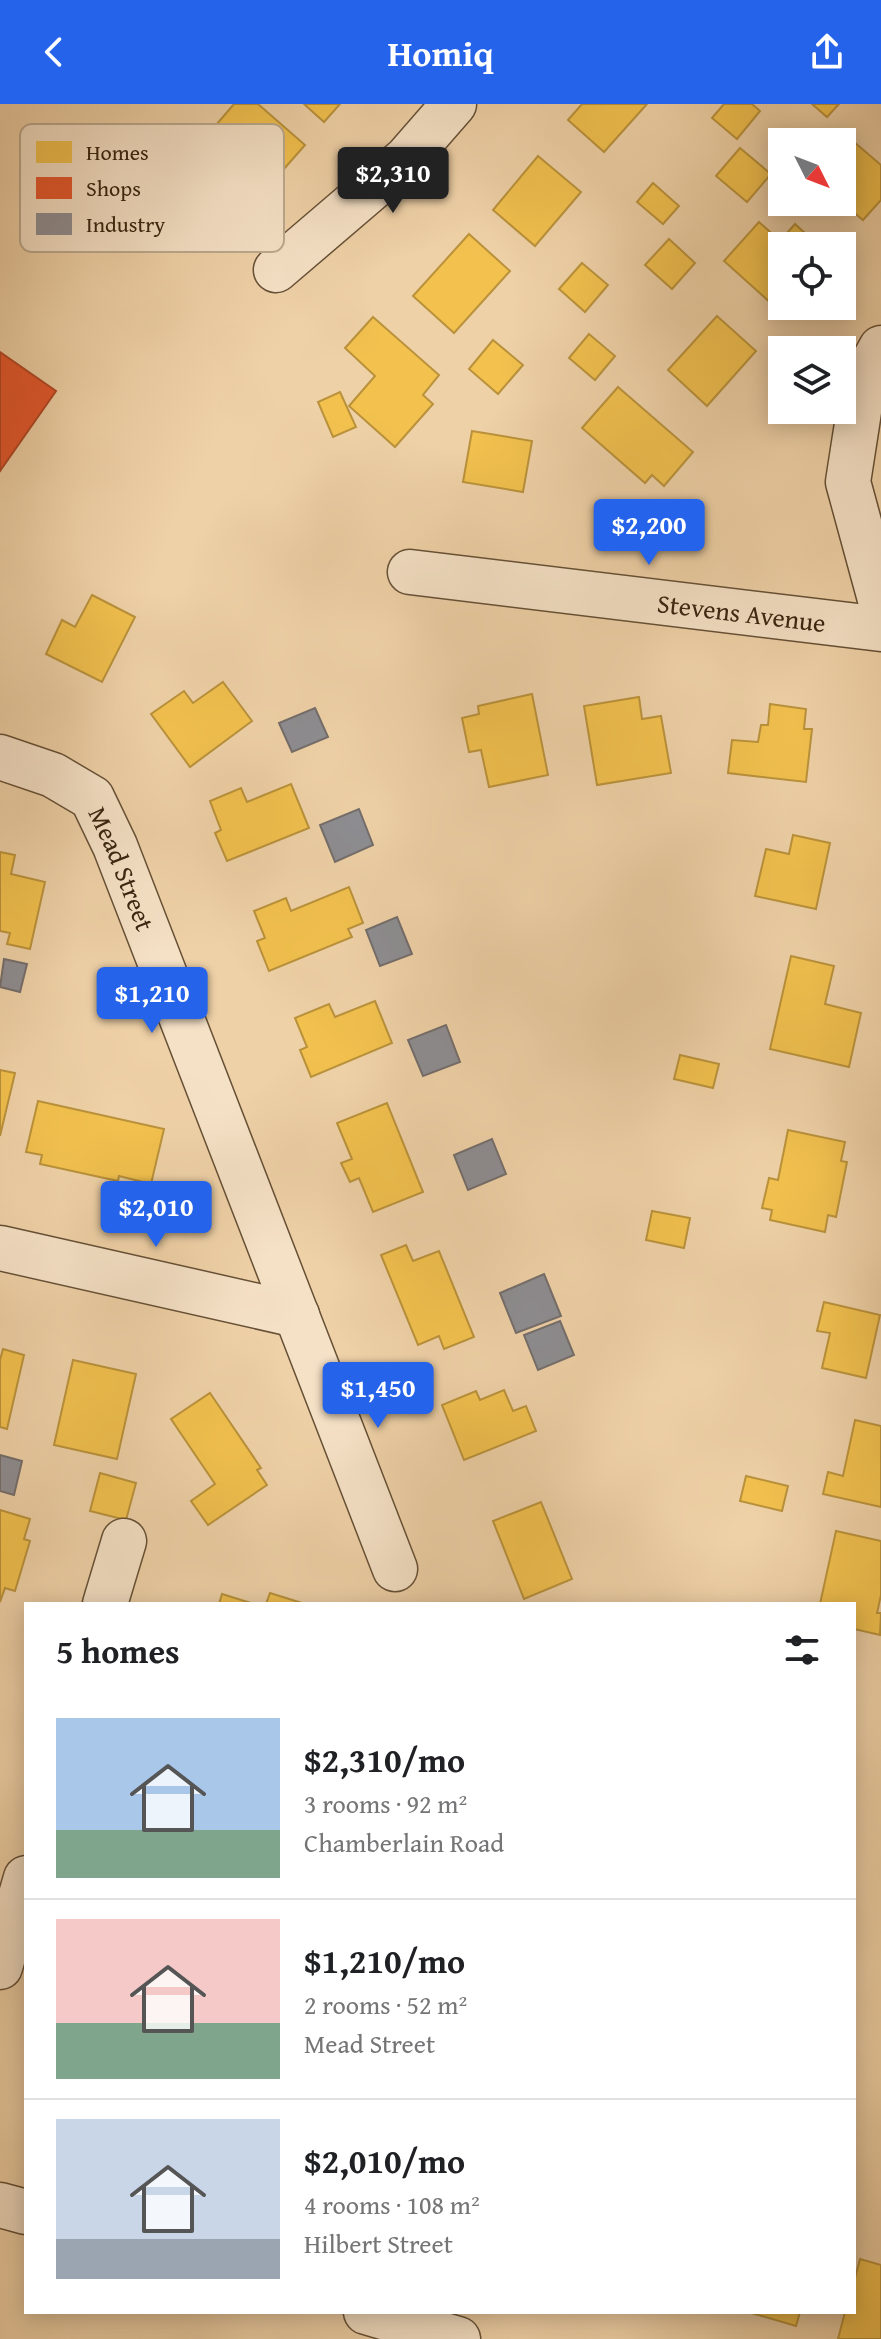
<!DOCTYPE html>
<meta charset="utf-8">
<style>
:root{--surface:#fff;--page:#f6f6f6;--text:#202124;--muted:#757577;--line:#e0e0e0;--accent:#2563eb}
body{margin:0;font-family:"Gentium Book Plus",serif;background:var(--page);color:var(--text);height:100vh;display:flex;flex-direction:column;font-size:30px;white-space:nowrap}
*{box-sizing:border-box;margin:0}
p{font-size:26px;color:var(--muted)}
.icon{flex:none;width:44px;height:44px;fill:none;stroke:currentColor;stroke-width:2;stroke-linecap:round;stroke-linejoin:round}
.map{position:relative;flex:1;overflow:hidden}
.drawer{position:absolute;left:24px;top:1498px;width:832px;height:712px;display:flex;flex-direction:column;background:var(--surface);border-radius:0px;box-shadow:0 4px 20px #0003}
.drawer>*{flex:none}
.needle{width:52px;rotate:132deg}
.buttons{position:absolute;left:768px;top:24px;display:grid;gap:16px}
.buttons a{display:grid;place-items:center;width:88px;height:88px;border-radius:0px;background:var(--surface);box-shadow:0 4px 20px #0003;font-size:40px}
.price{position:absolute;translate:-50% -68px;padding:0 18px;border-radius:8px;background:var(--accent);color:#fff;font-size:26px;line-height:52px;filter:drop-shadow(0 2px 4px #0008)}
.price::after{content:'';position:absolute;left:50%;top:48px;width:24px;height:18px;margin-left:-12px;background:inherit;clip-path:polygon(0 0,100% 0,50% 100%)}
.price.current{background:#222;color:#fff}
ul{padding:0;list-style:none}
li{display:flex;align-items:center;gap:24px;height:200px;padding:0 32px}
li+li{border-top:2px solid var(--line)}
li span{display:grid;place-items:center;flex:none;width:224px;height:160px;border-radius:0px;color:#555}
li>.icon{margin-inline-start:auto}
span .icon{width:96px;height:96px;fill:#fffc;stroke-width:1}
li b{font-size:34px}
h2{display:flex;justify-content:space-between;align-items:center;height:96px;padding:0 32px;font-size:34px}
header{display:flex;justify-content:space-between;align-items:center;height:104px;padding:0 32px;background:var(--accent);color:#fff;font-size:36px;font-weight:600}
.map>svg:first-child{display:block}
.homes{fill:#f2c14e;stroke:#ba923b;stroke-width:2}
.shops{fill:#e4572e;stroke:#b04825;stroke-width:2}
.industry{fill:#8d8d92;stroke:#746e6b;stroke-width:2}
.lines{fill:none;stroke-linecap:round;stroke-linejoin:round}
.minor-casing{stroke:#665036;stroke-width:47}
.minor{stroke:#f5e1c6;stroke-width:44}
.labels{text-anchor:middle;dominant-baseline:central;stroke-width:8;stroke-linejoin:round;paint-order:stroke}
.street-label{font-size:26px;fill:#382510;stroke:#f5e1c6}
.key{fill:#f5e1c6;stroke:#bca98f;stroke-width:2}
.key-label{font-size:22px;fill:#382510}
</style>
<header><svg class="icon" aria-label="back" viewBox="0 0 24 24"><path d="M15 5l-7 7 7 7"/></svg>Homiq<svg class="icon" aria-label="share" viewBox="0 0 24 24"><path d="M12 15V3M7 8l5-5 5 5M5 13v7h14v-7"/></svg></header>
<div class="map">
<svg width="881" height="2235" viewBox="0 0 881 2235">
<rect width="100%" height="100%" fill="#efd1a7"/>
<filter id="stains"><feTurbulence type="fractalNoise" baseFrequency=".0025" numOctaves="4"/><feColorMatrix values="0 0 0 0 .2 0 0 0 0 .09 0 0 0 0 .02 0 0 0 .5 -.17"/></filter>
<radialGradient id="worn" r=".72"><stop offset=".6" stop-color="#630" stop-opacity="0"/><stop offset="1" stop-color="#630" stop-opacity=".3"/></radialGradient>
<g class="homes">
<path d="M234 0H258L305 41 276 74 216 21Z"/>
<path d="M304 0H340L324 18Z"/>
<path d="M582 0H647L604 48 568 16Z"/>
<path d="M724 0H752L760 7 737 35 712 14Z"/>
<path d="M812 0H839L827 13Z"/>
<path d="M840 26 881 61V96L863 116 841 98 842 38H829Z"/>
<path d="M740 44 771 70 747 98 716 72Z"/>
<path d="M538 52 581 88 535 142 493 106Z"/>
<path d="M653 79 679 102 663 120 637 98Z"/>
<path d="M759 118 780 137 795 120 819 142H782V202H791L783 210 724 157Z"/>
<path d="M469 130 510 167 454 229 413 192Z"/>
<path d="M669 135 695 159 672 185 645 161Z"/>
<path d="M582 159 608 181 585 208 559 185Z"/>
<path d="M717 212 756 247 707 302 668 266Z"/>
<path d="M373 213 439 271 423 291 433 300 395 343 349 302 375 272 345 244Z"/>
<path d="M589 230 615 252 595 276 569 254Z"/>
<path d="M493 236 523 261 498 290 469 265Z"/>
<path d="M618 283 693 348 664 382 652 371 645 379 582 324Z"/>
<path d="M340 288 356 323 333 333 318 298Z"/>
<path d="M472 327 532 337 523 388 463 378Z"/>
<path d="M92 491 135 513 102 578 46 550 62 516 75 523Z"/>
<path d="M223 578 252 617 190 663 151 610 184 587 193 599Z"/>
<path d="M532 590 548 671 489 683 481 646 469 648 462 614 479 610 478 602Z"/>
<path d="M639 593 642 615 661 612 671 669 597 681 584 602Z"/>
<path d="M770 600 806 605 804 625H812L806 678 728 669 732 636 758 638 761 621H768Z"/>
<path d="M291 680 309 724 227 757 215 729 221 726 210 697 241 684 247 698Z"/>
<path d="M793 731 830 739 816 805 755 792 766 745 789 750Z"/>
<path d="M0 748 15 751 11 770 45 778 30 845 7 840 10 829 0 827Z"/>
<path d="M349 783 363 819 348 825 352 833 269 867 257 837 265 834 254 807 286 794 291 807Z"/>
<path d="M791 852 834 862 825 900 861 909 849 963 770 945Z"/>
<path d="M375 897 392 939 311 973 300 946 307 943 295 914 329 900 335 913Z"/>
<path d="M680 951 719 960 713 984 674 975Z"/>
<path d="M0 966 15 969 0 1032Z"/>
<path d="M38 997 164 1025 151 1080 119 1072 118 1077 40 1060 42 1051 26 1048Z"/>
<path d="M387 999 423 1088 373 1108 359 1074 350 1078 341 1059 352 1055 337 1019Z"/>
<path d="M788 1026 845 1038 841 1057 847 1058 836 1113 828 1111 825 1128 770 1116 772 1106 762 1104 769 1074 778 1076Z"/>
<path d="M652 1107 690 1114 684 1144 646 1136Z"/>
<path d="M406 1141 413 1157 439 1147 474 1233 444 1245 439 1232 418 1241 381 1151Z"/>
<path d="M824 1198 880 1211 866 1274 822 1264 830 1229 817 1227Z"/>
<path d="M3 1245 24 1251 7 1325 0 1323V1256Z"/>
<path d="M73 1256 136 1270 117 1355 54 1341Z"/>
<path d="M504 1286 513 1307 526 1302 536 1327 464 1356 442 1301 476 1287 480 1296Z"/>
<path d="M210 1289 261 1364 257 1366 267 1381 208 1421 191 1397 215 1380 171 1315Z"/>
<path d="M855 1316 881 1322V1403L823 1390 828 1368 843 1372Z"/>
<path d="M100 1369 136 1379 126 1416 90 1407Z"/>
<path d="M746 1372 788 1382 782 1407 740 1397Z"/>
<path d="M541 1398 572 1475 524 1495 493 1417Z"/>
<path d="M0 1406 30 1415 24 1435 30 1437 15 1487 5 1484 0 1498Z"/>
<path d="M836 1427 881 1437V1491L877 1509H881L880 1531 854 1525V1500H820Z"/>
<path d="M270 1489 302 1499 301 1500H266Z"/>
<path d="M222 1490 254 1500H219Z"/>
<path d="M860 2155 881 2161V2235H838L845 2208H854V2178Z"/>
<path d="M748 2208H800L796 2222Z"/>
</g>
<path class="shops" d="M0 248 56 287 0 367Z"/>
<g class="industry">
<path d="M315 604 328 633 292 648 279 619Z"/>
<path d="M359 705 373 741 335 758 320 721Z"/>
<path d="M397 813 412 850 380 862 366 826Z"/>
<path d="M4 855 27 860 20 888 0 883Z"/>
<path d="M446 921 460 958 423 972 408 936Z"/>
<path d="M492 1035 506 1070 468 1086 454 1051Z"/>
<path d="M544 1170 561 1212 516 1229 500 1189Z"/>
<path d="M560 1217 574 1251 538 1266 524 1231Z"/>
<path d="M0 1351 22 1357 14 1391 0 1387Z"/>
</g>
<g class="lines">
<g class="minor-casing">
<g id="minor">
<path d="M276 166 407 54 454 0"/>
<path d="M881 244 864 275 848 378 881 499"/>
<path id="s1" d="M410 468 881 525"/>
<path id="s2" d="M0 653 53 671 92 694 115 742 395 1465"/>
<path d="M0 1144 297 1211"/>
<path d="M105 1500 124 1437"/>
<path d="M0 1863 26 1774"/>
<path d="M0 2101 26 2108"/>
<path d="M366 2208 458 2235"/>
</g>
</g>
<use href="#minor" class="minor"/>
</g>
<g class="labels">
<g class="street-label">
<text stroke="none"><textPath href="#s1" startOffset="334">Stevens Avenue</textPath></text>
<text stroke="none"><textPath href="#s2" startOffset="178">Mead Street</textPath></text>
</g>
</g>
<rect x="20" y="20" width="264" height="128" rx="12" class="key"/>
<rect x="36" y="37" width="36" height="22" fill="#f2c14e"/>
<rect x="36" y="73" width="36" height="22" fill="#e4572e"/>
<rect x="36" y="109" width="36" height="22" fill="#8d8d92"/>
<g class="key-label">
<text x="86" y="56">Homes</text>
<text x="86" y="92">Shops</text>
<text x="86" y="128">Industry</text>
</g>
<rect width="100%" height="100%" filter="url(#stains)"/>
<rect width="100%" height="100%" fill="url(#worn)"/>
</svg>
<div class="buttons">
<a><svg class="needle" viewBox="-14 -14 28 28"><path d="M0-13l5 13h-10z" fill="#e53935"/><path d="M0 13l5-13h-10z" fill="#757577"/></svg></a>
<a><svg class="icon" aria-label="locate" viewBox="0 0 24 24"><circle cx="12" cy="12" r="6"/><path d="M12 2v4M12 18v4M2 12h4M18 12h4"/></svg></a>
<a><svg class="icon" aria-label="layers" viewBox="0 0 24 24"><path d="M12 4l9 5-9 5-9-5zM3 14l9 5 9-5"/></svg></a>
</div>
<b class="price current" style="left:393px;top:111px">$2,310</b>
<b class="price" style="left:649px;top:463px">$2,200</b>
<b class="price" style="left:152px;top:931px">$1,210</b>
<b class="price" style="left:156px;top:1145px">$2,010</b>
<b class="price" style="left:378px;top:1326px">$1,450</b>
<section class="drawer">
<h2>5 homes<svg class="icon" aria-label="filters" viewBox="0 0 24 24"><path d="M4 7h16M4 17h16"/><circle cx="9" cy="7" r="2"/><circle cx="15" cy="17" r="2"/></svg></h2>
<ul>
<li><span style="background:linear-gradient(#a9c7e8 70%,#7fa58c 0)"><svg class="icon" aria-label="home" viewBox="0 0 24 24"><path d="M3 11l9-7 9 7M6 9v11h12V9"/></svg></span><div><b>$2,310/mo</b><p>3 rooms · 92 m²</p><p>Chamberlain Road</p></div></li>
<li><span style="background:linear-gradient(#f6c9c9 65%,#7fa58c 0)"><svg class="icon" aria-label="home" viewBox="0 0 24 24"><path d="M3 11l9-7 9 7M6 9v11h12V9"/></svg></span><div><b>$1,210/mo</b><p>2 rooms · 52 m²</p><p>Mead Street</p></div></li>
<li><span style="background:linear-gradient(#c9d6e8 75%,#9aa5b1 0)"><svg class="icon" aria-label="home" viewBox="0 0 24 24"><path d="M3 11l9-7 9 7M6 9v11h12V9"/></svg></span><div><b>$2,010/mo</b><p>4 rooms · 108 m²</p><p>Hilbert Street</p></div></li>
</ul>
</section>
</div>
